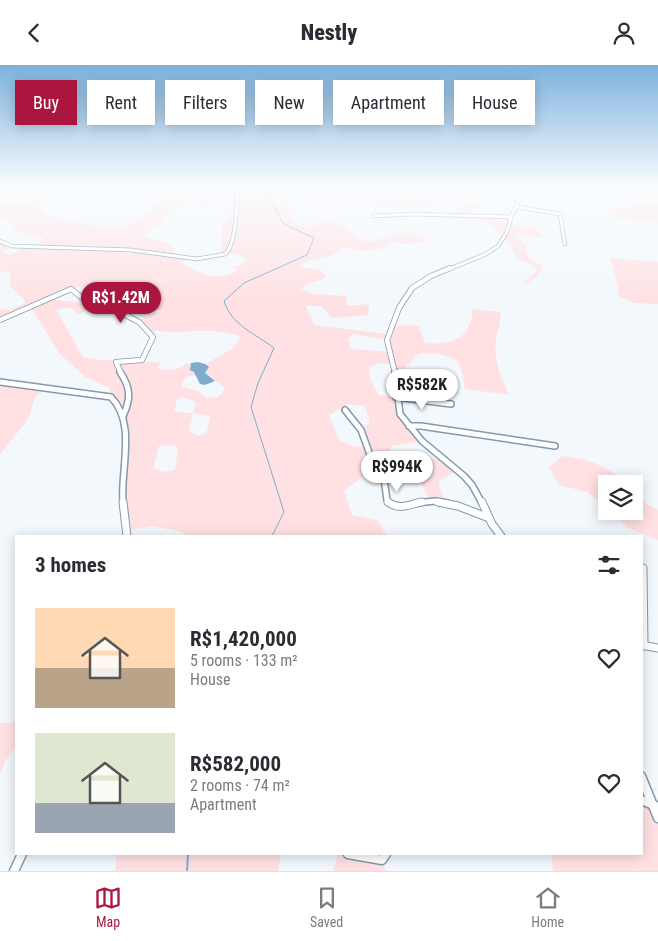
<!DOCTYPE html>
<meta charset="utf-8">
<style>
:root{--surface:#fff;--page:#f2f2f3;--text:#2b2b33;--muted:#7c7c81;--line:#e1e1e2;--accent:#ab163f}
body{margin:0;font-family:"Roboto Condensed",sans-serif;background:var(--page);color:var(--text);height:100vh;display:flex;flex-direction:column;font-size:19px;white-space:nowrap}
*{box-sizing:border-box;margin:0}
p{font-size:16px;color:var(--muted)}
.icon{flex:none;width:28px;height:28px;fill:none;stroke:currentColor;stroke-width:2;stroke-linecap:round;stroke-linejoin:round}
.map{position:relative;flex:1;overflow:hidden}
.side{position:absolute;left:15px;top:470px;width:628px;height:320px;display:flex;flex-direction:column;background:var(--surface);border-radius:0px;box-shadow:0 2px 12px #0003}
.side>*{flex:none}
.top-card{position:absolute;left:15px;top:15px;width:629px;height:45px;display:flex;gap:10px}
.buttons{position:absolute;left:598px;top:410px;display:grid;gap:10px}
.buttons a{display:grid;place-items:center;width:45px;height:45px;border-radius:0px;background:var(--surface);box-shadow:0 2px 12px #0003;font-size:25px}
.price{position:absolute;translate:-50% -42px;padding:0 11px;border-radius:18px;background:#fff;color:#222;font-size:16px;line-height:32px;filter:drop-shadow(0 1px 2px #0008)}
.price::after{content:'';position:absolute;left:50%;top:30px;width:15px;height:11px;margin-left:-8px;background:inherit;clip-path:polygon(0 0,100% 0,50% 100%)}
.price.active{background:var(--accent);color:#fff}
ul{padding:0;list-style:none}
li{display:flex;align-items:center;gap:15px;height:125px;padding:0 20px}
li span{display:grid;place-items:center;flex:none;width:140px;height:100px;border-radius:0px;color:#555}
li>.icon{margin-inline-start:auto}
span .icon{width:60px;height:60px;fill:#fffc;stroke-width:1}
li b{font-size:21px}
h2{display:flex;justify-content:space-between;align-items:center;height:60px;padding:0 20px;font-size:21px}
.chip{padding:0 18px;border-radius:0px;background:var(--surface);box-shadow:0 2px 12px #0003;font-size:18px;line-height:45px}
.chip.active{background:var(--accent);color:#fff}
header{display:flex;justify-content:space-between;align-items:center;height:65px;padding:0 20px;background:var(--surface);font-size:22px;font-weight:800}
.tabs{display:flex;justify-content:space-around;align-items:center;height:70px;border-top:1px solid var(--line);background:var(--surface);font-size:14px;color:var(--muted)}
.tabs a{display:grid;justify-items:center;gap:2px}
.tabs .active{color:var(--accent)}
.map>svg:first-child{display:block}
.green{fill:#ffe1e3;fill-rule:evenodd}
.water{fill:#7eaccc}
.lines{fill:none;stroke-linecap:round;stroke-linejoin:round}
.stream-far1{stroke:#7eaccc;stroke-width:1}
.stream{stroke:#7eaccc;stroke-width:2}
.minor-far4-casing{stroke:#829aac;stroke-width:4.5}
.minor-far3-casing{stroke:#829aac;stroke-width:6}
.minor-far2-casing{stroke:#829aac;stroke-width:8}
.minor-far1-casing{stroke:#829aac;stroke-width:9}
.minor-casing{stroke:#829aac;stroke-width:11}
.minor-far4{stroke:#fff;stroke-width:3}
.minor-far3{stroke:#fff;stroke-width:4.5}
.minor-far2{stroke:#fff;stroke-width:5}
.minor-far1{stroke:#fff;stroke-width:7}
.minor{stroke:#fff;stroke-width:8}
</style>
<header><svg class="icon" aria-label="back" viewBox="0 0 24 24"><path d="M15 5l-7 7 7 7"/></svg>Nestly<svg class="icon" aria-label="person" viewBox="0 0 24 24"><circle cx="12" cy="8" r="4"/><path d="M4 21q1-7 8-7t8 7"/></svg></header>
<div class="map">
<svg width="658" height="806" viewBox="0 0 658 806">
<rect width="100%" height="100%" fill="#f3f8fc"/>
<g class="green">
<path d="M31 122 95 123 22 131Z"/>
<path d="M180 122C195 122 207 126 220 125L223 128 214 132 217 136C207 143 201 139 191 136L172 145 164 156 144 169 146 173 167 177 179 192 186 193 182 198C198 207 219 219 237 205L234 201H240L248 194 235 188 221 190 222 159C234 153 229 144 232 134L236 133 238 129 250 131 254 129 251 122H274C295 143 286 177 330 154L345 162 361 175 370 177 396 169 422 170 426 177 403 179 394 177 381 184 364 186 344 183 333 190 304 197 302 199 304 203 319 204 326 210 324 214 307 219 302 225 313 229 346 231 347 241 369 239 368 250 332 253 321 241H306L314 260 387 269 391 260 419 261 425 278C452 280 470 275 473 244L500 247C502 257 497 266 496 277 493 296 502 313 509 330L465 324C460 301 464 293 437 289 431 289 424 287 417 290 412 293 406 306 395 311L393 299 379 298 370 302 369 310 378 330 396 332 400 349 422 376 392 381 387 390 393 395 441 394 457 405 438 417 446 438 430 436 420 417 402 416 389 402H375L344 426 352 450 377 455 387 471H185L182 467 152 461 126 466C125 451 122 437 122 422 122 397 133 348 111 332L110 323 86 313 59 288 30 241 0 255V243L10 245 25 238V235L10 221V208L0 206V176L12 181 3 186 4 188 11 190 24 182 31 183 45 174C30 169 16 172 9 155H0V142L15 135C24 138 33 134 42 137L40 142 45 147 44 148C71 158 98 162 126 163ZM89 220C114 222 102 230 119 237 134 243 145 229 160 247L145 252 139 257 150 267C159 265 165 267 174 267 197 266 219 263 241 272L232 284 205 299 209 302 205 308 224 322 223 328 217 332 206 333 199 326 181 322 185 312 197 310 190 302 191 298 184 299V301L174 305 158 304V302L161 298C135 294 109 298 83 292L56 245 70 242 79 250 86 244V238L48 234 79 222ZM353 269 387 275 390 287 351 284 348 274ZM182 332 194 336 196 339 193 348 174 347 177 334ZM348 339 365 341 370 357 361 365 368 382 354 381 339 375 329 350ZM193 348 210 351 207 366 200 371 189 367ZM167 380H174L178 385 175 404 166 407 153 404 159 381Z"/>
<path d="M302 122H320L326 128 352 124 356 126 357 132C377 133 428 140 441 122H450L448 138 403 142 376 141V151H373L375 139 373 136 348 131H339L332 135 309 132Z"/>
<path d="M459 138 481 140 480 143 473 146 475 150 511 152V157L518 161 535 162 543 172 515 171 525 179 529 194 541 200 542 203 538 211 526 219 523 217 537 206 535 201 518 194C508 178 497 158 476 154 468 152 460 153 452 150H458V145L461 140Z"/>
<path d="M631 138 658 139V158L621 154 615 152 606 143H635Z"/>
<path d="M610 193 658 197V239L634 238 617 230 619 223Z"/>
<path d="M0 317 45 323 35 332 28 354 0 390Z"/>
<path d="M563 391C591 394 606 401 628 419H606V442L587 427 559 420 549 402Z"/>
<path d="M634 425 645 438 658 445V475L628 463 611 446H634Z"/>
<path d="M16 654V682L5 696 0 710V658H11Z"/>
<path d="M641 735 654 740 658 753V806H553L551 789H641Z"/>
<path d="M117 789H281L278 806H115Z"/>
<path d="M338 789H348L382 795 386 806H333Z"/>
</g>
<path class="water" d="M198 297 205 299 209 302 205 308 215 316 205 320 200 319 194 307 190 305 191 298Z"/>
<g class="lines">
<path class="stream-far1" d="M262 122 284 159 314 173 307 190 244 218 224 236C231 260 256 269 274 283L258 318 251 342 284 447 272 471"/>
<path class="stream" d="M187 806 188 789"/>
<g class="minor-far4-casing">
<g id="minor-far4">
<path d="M517 142 560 149 565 179"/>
<path d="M373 151 412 149 511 152"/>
<path d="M0 176 12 181 131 185 197 194 225 189C237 180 236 137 239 122"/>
<path d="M447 205 486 189 498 181 507 167 511 152 525 122"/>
</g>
</g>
<g class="minor-far3-casing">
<g id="minor-far3">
<path d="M0 255 71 224 86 236 112 243 139 257 153 272 142 295 116 297 121 308"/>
<path d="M395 308 387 275 399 243 412 223 431 211 450 203"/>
</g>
</g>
<g class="minor-far2-casing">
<g id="minor-far2">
<path d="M120 307C131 323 131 334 123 351"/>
<path d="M395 307 400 349 422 376 464 411 472 420 482 438"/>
<path d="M0 317 111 332C137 359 120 404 123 438"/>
<path d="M396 332 451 339"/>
<path d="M345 345 361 365 377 409 384 414 387 435 389 438"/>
<path d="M409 361H421L555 381"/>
<path d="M416 438 435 436 447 438"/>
</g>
</g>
<g class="minor-far1-casing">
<g id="minor-far1">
<path d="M123 437 127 471"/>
<path d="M388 437C400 446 409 439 422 437"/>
<path d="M438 437 458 441 489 453"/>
<path d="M482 437 492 459 501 471"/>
<path d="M643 503 644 581"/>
<path d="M641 580 658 583"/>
</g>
</g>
<g class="minor-casing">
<g id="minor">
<path d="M641 711 658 753"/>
<path d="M641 735 654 740"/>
<path d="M348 789 382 795 386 789"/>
<path d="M14 806 22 789"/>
</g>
</g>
<use href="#minor-far4" class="minor-far4"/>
<use href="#minor-far3" class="minor-far3"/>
<use href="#minor-far2" class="minor-far2"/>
<use href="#minor-far1" class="minor-far1"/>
<use href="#minor" class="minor"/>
</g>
<linearGradient id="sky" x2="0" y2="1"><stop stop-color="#7db1dd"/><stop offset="0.52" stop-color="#fafcfe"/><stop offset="1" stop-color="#fafcfe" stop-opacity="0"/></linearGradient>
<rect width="658" height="235" fill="url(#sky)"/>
</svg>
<div class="buttons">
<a><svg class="icon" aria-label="layers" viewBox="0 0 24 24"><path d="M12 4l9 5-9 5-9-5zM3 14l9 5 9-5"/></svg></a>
</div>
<b class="price active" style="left:121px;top:259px">R$1.42M</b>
<b class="price" style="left:422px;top:346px">R$582K</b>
<b class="price" style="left:397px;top:428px">R$994K</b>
<div class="top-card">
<a class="chip active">Buy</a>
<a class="chip">Rent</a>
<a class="chip">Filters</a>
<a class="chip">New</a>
<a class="chip">Apartment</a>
<a class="chip">House</a>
</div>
<section class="side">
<h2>3 homes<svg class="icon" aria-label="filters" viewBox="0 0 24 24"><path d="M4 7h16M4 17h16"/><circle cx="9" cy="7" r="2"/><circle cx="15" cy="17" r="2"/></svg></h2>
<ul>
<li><span style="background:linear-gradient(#ffd9b3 60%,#b9a48a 0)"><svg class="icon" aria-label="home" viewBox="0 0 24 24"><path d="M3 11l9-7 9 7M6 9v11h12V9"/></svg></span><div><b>R$1,420,000</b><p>5 rooms · 133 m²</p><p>House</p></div><svg class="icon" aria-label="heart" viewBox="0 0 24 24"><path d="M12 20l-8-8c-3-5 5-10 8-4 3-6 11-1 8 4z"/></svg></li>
<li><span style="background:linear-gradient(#dfe7d0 70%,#9aa5b1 0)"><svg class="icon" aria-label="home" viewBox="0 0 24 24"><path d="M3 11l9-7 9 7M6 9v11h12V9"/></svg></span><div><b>R$582,000</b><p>2 rooms · 74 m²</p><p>Apartment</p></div><svg class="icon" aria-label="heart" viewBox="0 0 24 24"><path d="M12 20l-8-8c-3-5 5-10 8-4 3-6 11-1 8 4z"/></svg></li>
</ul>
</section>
</div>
<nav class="tabs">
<a class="active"><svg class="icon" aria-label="map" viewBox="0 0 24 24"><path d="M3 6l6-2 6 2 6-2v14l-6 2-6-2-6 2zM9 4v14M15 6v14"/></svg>Map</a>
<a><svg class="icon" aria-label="saved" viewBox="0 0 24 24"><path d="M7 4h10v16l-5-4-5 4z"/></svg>Saved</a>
<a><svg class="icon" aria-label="home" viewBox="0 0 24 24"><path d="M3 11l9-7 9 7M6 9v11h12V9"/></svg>Home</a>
</nav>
